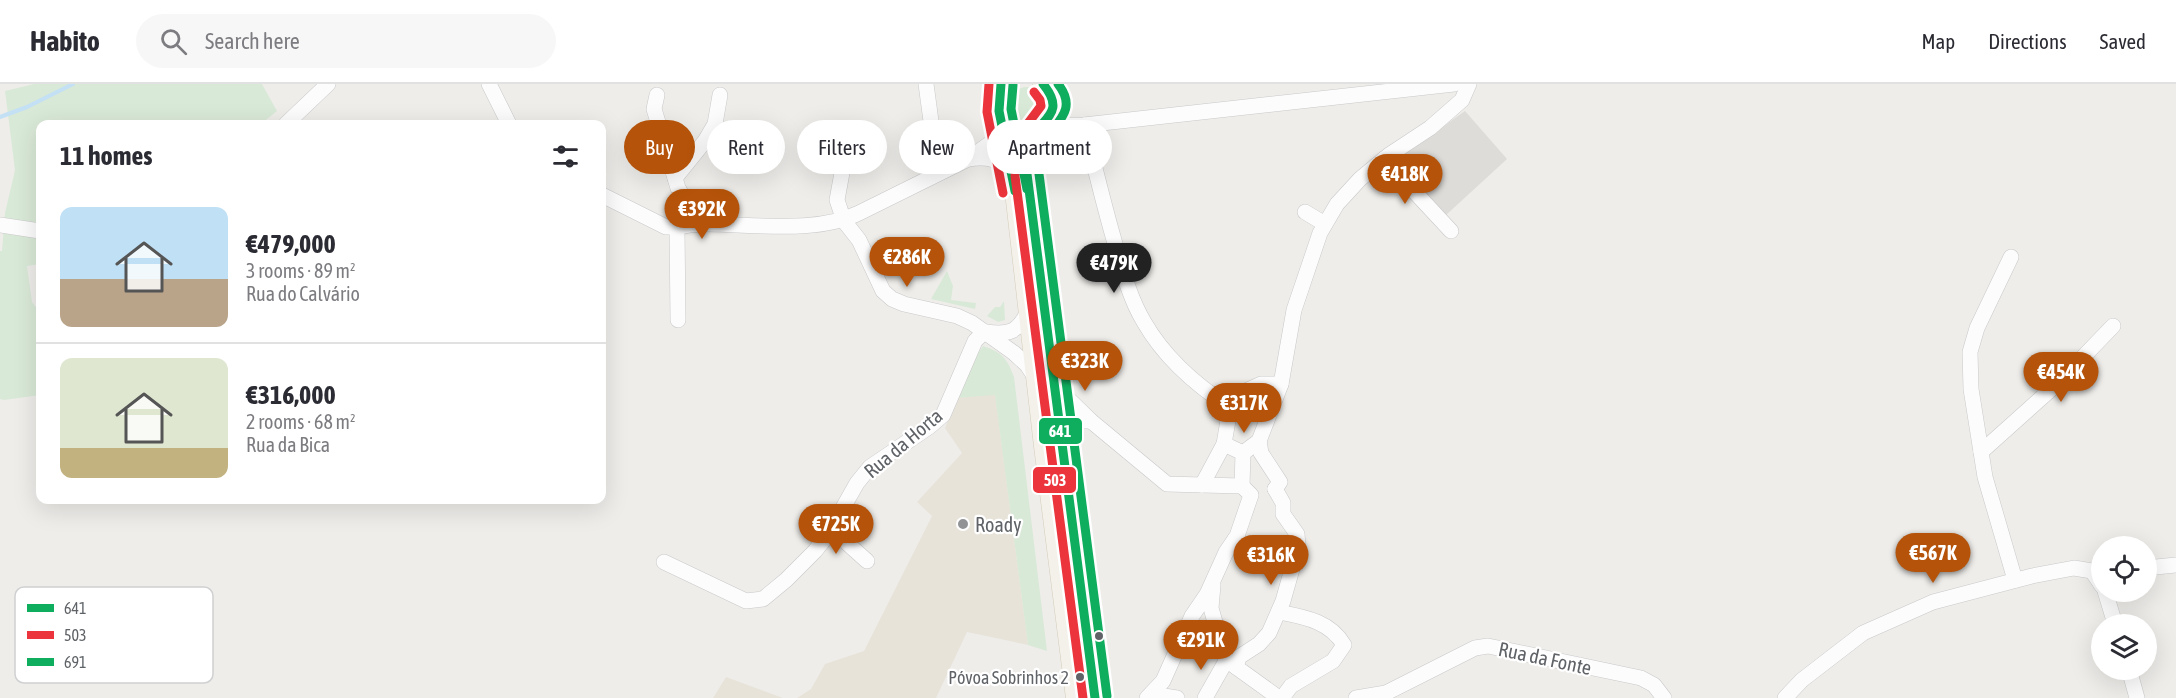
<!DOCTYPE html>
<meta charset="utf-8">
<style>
:root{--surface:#fff;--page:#f7f7f7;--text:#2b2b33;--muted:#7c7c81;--line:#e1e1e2;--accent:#b45309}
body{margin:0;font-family:"Asap Condensed",sans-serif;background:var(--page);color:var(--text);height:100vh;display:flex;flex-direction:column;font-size:22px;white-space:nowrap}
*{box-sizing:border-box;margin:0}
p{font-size:20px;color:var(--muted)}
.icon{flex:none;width:33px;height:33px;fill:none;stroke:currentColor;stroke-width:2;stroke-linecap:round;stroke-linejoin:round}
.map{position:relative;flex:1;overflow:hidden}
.sheet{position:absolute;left:36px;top:36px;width:570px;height:384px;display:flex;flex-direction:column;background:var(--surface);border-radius:12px;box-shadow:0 6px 24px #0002}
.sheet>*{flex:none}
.guide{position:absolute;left:624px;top:36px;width:570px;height:54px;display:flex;gap:12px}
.buttons{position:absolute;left:2091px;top:452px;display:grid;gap:12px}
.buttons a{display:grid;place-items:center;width:66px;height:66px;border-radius:50%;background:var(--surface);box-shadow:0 6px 24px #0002;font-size:30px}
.price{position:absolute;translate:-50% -51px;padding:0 14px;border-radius:21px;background:var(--accent);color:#fff;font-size:20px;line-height:39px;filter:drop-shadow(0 2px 3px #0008)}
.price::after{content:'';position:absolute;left:50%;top:36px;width:18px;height:14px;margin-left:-9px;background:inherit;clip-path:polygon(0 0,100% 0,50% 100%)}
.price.on{background:#222;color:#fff}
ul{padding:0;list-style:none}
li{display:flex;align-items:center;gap:18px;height:150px;padding:0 24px}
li+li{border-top:2px solid var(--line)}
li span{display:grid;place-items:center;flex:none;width:168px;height:120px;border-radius:12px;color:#555}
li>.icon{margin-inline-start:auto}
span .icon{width:72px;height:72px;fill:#fffc;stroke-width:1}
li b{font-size:26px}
h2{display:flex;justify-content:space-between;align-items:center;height:72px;padding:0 24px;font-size:26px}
.pill{padding:0 21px;border-radius:27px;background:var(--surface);box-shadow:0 6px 24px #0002;font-size:21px;line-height:54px}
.pill.on{background:var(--accent);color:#fff}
header{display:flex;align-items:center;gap:36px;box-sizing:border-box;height:84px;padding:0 30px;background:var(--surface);border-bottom:2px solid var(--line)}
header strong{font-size:28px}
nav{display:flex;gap:33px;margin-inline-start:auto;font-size:21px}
.search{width:420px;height:54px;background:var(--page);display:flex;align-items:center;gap:15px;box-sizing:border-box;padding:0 21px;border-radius:33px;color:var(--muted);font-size:22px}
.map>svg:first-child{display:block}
.commercial{fill:#e7e3d9}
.education{fill:#dedcd9}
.green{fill:#d9e9d7}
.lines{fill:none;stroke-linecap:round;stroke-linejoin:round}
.stream{stroke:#c3e0f4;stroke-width:4}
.minor-casing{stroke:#c9c9c9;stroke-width:16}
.major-casing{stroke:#d4ccba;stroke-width:21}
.minor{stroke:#fcfcfc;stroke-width:15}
.major{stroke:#f3f1ea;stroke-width:20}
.bus-1-casing{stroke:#fff;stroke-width:14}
.bus-2-casing{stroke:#fff;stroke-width:14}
.bus-3-casing{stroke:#fff;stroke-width:14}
.bus-1{stroke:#0fad5e;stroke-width:9}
.bus-2{stroke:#ec343c;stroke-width:9}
.bus-3{stroke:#0fad5e;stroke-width:9}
.poi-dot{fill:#919395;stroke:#fff;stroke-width:2}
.bus-dot{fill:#5f6367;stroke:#fff;stroke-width:2}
.labels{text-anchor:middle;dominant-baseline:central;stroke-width:4.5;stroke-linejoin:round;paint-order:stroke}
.bus-label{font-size:18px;fill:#5f6367;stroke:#fff;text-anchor:end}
.street-label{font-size:20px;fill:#5f6367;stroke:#fff}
.poi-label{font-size:20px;fill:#5f6367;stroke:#fff;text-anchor:start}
.key{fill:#fff;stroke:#cfd0d1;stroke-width:1.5}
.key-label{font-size:16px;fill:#5f6367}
.line-badge{stroke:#fff;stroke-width:2}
.badge-label{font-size:16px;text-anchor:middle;font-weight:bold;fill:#fff}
</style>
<header>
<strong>Habito</strong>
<div class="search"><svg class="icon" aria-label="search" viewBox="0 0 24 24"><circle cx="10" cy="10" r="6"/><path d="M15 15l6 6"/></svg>Search here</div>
<nav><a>Map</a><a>Directions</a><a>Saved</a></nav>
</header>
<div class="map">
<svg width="2176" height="614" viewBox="0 0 2176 614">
<rect width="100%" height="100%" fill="#eeedea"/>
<g class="commercial">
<path d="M995 310 1028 561 967 548 936 614H797L811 605 825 580 864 567 932 432 917 418 962 369 945 344 957 314Z"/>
<path d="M726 593 783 614H713Z"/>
</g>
<path class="education" d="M1465 27 1507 75 1446 131 1395 77Z"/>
<g class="green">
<path d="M34 0H262L277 27 261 40H40V180L27 182 32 218 40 228V311L4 316 0 315V167H2L5 129 15 86 5 7Z"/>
<circle cx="1027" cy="20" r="17"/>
<path d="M947 187 953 202 951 216 976 219 975 225 931 215Z"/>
<path d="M1004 217 1005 236 998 238 987 232 995 223H1000Z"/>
<path d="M983 262C1002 268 1007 274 1014 293L1047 567 1028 561 995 311 957 314 974 275Z"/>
</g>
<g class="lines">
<path class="stream" d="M0 33 27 23 73 0"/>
<g class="minor-casing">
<g id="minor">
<path d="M489 0 509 40"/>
<path d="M926 0 938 89"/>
<path d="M657 11 654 25 678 104 698 140"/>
<path d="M286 40 328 0"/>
<path d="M1084 41C1094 79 1103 118 1114 156 1122 184 1129 213 1144 238 1164 273 1197 302 1231 324"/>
<path d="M1044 42 1084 41 1454 0"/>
<path d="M846 67 837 116 844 137 859 156 883 207 892 215 904 220 957 232 972 239 1014 269 1027 281 1036 295"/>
<path d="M968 75C990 72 997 75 1013 90"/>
<path d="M1384 75 1451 147"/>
<path d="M675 94 705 57 715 40 720 11"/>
<path d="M602 111 666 143C680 144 693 139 707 140 755 140 816 150 859 129L968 75 1005 49"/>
<path d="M1305 128 1325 140"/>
<path d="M0 141 40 147"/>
<path d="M677 144 678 236"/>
<path d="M2011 173 1977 244 1970 268 1971 305 1985 393 2015 496"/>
<path d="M986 248C1008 251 1018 249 1028 227"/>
<path d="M1056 303 1091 337 1167 400 1202 401"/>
<path d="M1061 349 1078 337H1091"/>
<path d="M1259 357 1261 369 1280 398 1275 405"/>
<path d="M1224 360 1202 401 1242 402"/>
<path d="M1981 368 2058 299 2113 242"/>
<path d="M1243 369 1259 357 1281 300 1294 226 1320 149 1337 120 1360 95 1389 71 1430 44 1462 16 1469 0"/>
<path d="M1242 402 1243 369 1224 360 1232 313 1261 300H1281"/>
<path d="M835 439 848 460 867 477"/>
<path d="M1235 455 1263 477"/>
<path d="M664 478 746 517 763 515 786 496 815 467 827 452 857 399 870 383 929 343 943 331 975 257 984 248"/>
<path d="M2146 484 2176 481"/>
<path d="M1213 501 1211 524 1226 577"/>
<path d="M2105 507 2115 540"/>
<path d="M1279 528C1304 533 1330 537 1344 561L1333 577 1291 602 1282 614"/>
<path d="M1229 578 1279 614"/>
<path d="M1236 583 1239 573 1259 560 1269 549 1283 517 1294 478 1298 461 1297 450 1283 430V419L1275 405"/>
<path d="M2129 585 2137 614"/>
<path d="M1151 610 1177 614"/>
<path d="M1147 614 1163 597 1192 532 1207 510 1226 468 1237 452 1251 411 1242 402"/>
<path d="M1205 614 1226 577"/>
<path d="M1356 614 1386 609 1475 564 1488 562 1641 594 1654 601 1664 614"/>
<path d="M1785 614 1802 596 1863 549 1933 518 2032 492 2074 484 2092 487 2102 502"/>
</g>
</g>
<g class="major-casing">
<g id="major">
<path d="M1001 0 998 18 999 28 1002 36 1013 90 1044 362 1076 614"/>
<path d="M1002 36C1032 68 1072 28 1043 0"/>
<path d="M1036 47 1029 61 1027 90 1095 614"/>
</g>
</g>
<use href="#minor" class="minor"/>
<use href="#major" class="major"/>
<g class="bus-1-casing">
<g id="bus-1">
<path d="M1001 0 999 27 1015 107"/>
<path d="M1043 0C1069 32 1037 34 1029 61 1026 70 1028 81 1027 90L1095 614"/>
</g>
</g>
<g class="bus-2-casing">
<g id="bus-2">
<path d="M989 0 987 28 1003 109"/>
<path d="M1034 8 1040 16 1041 22 1023 46 1018 57 1015 92 1083 614"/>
</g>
</g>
<g class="bus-3-casing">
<g id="bus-3">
<path d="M1058 0C1080 28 1052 40 1042 62 1038 70 1040 81 1039 90L1107 612"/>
<path d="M1013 1 1011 25 1027 105"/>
</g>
</g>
<use href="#bus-1" class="bus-1"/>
<use href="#bus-2" class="bus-2"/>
<use href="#bus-3" class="bus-3"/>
</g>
<circle class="poi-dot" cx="963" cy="440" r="6"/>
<g class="bus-dot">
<circle cx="1099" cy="552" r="5"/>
<circle cx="1080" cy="593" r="5"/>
</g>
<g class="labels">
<g class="bus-label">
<text x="1069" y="593">Póvoa Sobrinhos 2</text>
</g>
<g class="street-label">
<text transform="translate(903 359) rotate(-40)">Rua da Horta</text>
<text transform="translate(1545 574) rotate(12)">Rua da Fonte</text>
</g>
<g class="poi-label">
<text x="975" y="440">Roady</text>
</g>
</g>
<rect x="15" y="503" width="198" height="96" rx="9" class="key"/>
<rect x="27" y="520" width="27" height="8" fill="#0fad5e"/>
<rect x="27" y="547" width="27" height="8" fill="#ec343c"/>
<rect x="27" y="574" width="27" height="8" fill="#0fad5e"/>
<g class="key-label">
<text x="64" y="530">641</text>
<text x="64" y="557">503</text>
<text x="64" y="584">691</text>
</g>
<g class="line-badge">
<rect x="1038" y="333" width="45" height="28" rx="6" fill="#0fad5e"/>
<rect x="1032" y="382" width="45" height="28" rx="6" fill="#ec343c"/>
</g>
<g class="badge-label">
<text x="1060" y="353">641</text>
<text x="1055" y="402">503</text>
</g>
</svg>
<div class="buttons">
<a><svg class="icon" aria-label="locate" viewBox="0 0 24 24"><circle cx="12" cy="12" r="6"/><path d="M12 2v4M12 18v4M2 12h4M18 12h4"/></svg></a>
<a><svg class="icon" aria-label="layers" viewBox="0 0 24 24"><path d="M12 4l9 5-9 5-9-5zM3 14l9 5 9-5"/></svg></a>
</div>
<b class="price" style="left:1405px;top:121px">€418K</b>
<b class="price" style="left:702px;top:156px">€392K</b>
<b class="price" style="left:907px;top:204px">€286K</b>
<b class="price on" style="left:1114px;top:210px">€479K</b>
<b class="price" style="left:1085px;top:308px">€323K</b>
<b class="price" style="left:2061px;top:319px">€454K</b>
<b class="price" style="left:1244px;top:350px">€317K</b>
<b class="price" style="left:836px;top:471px">€725K</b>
<b class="price" style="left:1933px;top:500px">€567K</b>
<b class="price" style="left:1271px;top:502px">€316K</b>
<b class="price" style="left:1201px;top:587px">€291K</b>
<div class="guide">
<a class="pill on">Buy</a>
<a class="pill">Rent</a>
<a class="pill">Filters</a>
<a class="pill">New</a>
<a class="pill">Apartment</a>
</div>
<section class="sheet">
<h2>11 homes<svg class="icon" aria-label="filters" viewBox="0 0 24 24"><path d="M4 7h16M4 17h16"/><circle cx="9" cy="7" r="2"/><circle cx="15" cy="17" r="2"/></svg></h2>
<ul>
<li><span style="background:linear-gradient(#bfe0f5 60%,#b9a48a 0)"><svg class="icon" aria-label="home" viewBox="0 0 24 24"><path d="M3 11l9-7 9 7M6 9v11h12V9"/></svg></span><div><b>€479,000</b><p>3 rooms · 89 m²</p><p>Rua do Calvário</p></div></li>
<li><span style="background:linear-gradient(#dfe7d0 75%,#c2b280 0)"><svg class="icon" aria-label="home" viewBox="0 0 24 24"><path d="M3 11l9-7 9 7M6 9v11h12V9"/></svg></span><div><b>€316,000</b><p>2 rooms · 68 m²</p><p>Rua da Bica</p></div></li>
</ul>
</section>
</div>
